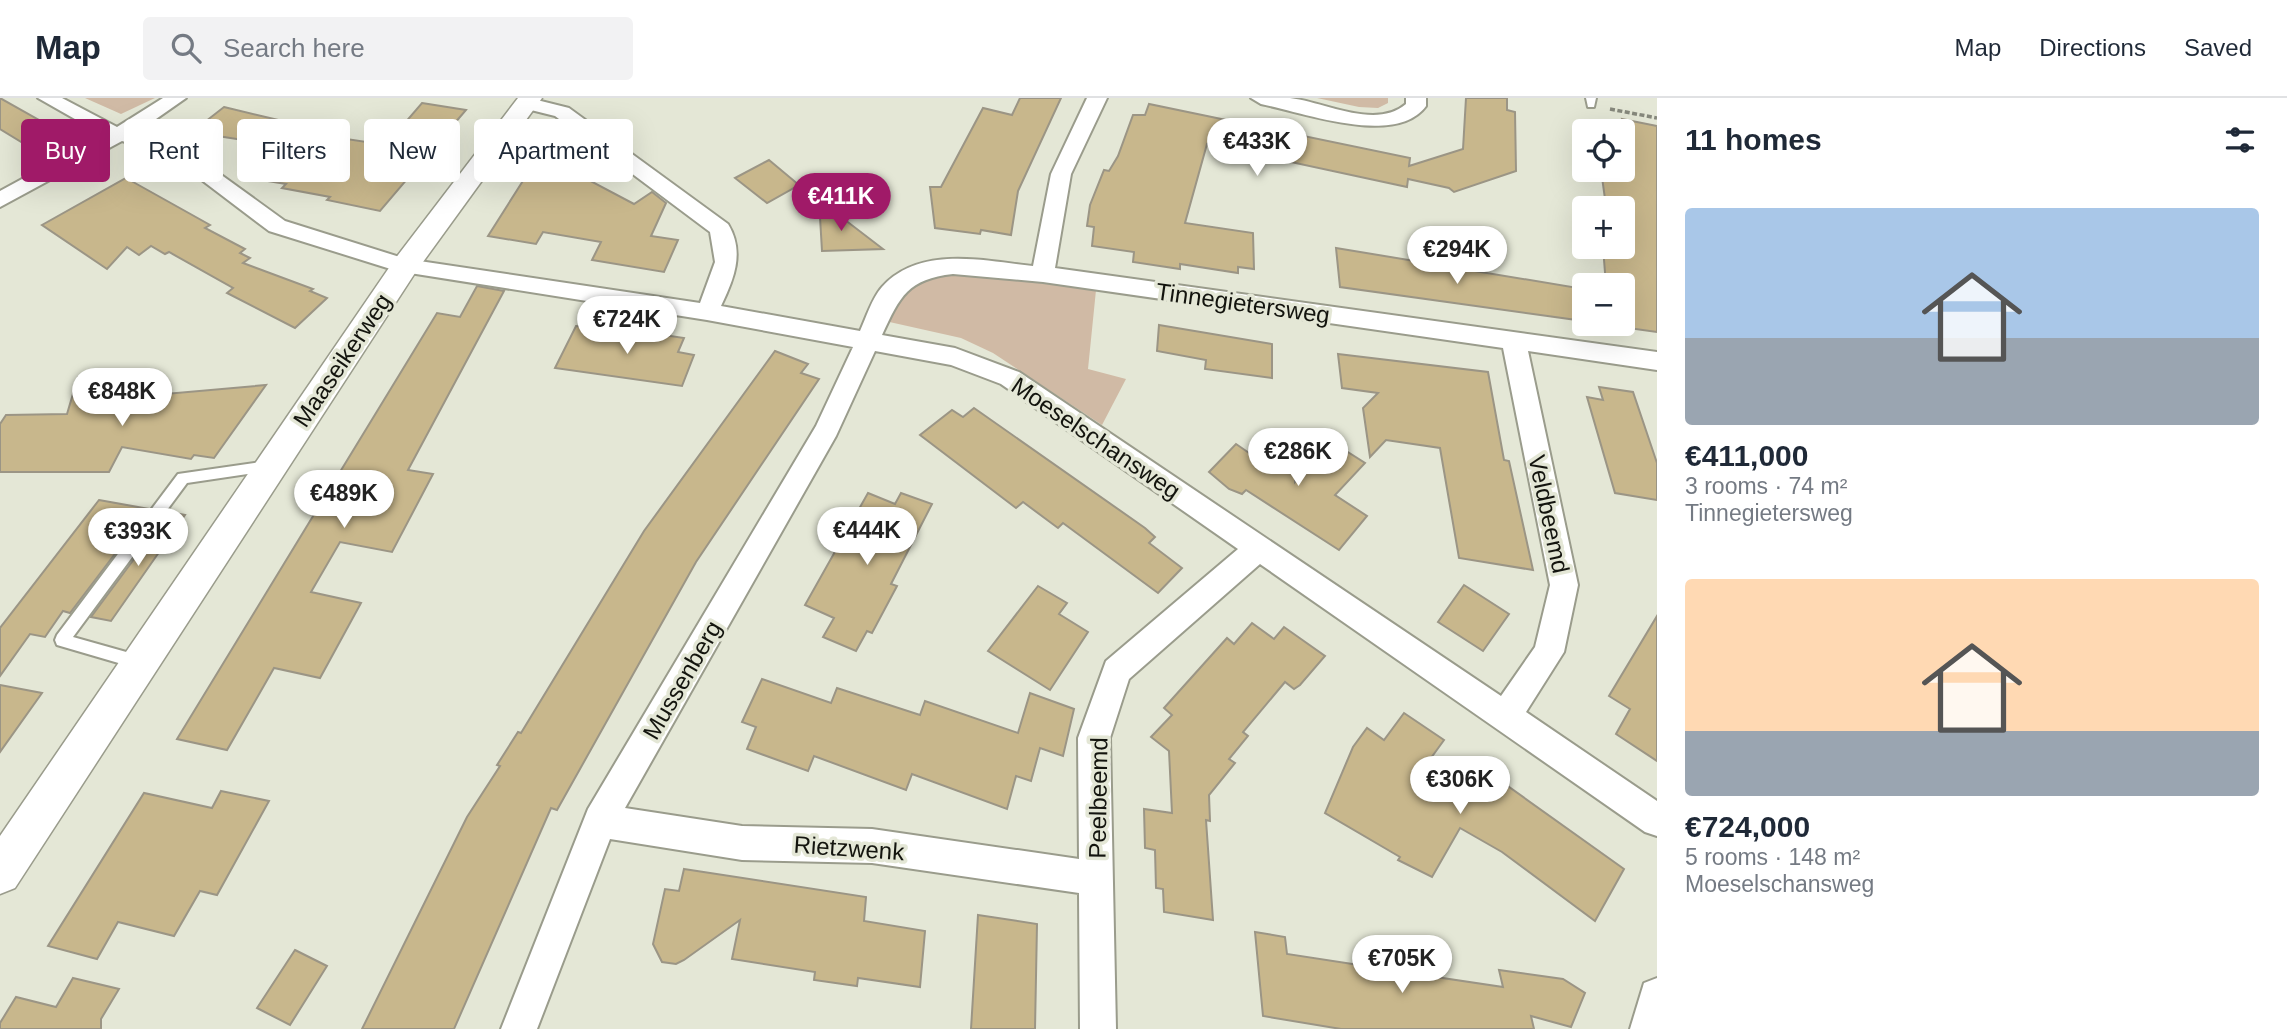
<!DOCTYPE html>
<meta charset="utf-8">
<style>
:root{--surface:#fff;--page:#f2f2f3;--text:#1f2937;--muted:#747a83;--line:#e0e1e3;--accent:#a01a68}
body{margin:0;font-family:Arial,sans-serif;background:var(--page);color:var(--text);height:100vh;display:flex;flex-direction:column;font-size:26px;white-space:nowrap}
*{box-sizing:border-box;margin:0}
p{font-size:23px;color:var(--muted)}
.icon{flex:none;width:38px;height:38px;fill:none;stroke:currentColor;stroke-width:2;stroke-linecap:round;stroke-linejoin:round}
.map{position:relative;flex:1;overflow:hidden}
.drawer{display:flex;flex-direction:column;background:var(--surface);width:630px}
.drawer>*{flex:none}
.guide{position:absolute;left:21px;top:21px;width:665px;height:63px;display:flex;gap:14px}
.buttons{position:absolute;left:1572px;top:21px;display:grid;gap:14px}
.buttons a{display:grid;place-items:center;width:63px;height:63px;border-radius:7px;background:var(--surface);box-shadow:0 7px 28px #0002;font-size:35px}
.price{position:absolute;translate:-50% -60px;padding:0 16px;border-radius:24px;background:#fff;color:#222;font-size:23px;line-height:46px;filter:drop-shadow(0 2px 4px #0008)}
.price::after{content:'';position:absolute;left:50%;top:42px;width:21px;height:16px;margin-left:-10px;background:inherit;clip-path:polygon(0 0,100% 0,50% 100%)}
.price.current{background:var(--accent);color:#fff}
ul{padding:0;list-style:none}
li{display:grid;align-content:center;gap:14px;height:371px;padding:0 28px}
li span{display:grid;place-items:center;height:217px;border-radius:7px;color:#555}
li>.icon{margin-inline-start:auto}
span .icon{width:126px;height:126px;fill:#fffc;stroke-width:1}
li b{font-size:30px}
h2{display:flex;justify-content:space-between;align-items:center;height:84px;padding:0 28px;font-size:30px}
.pill{padding:0 24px;border-radius:7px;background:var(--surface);box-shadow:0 7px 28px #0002;font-size:24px;line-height:63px}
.pill.current{background:var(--accent);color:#fff}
header{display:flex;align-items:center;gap:42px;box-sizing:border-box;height:98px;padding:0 35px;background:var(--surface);border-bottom:2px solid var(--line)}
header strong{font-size:33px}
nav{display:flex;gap:38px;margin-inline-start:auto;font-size:24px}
.search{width:490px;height:63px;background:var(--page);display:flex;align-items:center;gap:18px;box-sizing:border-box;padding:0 24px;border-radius:7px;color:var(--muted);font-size:26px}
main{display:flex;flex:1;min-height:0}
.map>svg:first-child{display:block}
.green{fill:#d0baa5}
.building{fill:#c8b78c;stroke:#9b9585;stroke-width:2}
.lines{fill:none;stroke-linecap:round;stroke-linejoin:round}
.service-casing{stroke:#9a9c8c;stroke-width:4}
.minor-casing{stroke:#9a9c8c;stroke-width:4}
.tertiary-casing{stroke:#9a9c8c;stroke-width:3}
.path{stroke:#86887c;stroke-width:3.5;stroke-dasharray:5 2.5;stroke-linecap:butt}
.service{fill:#fff;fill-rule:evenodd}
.minor{fill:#fff;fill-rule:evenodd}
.tertiary{fill:#fff;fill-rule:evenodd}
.labels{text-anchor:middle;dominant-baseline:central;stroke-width:7;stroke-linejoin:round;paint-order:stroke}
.street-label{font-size:24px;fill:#13140e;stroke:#e4e7d6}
</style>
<header>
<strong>Map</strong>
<div class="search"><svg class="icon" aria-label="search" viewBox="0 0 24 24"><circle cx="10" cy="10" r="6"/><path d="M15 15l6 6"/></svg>Search here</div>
<nav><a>Map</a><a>Directions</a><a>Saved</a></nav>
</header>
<main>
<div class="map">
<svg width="1657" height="931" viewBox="0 0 1657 931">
<rect width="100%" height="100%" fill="#e4e7d6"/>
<g class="green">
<path d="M85 0H155L121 16Z"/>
<path d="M1317 0H1388V5L1378 10 1359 9Z"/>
<path d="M969 176 1096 192 1088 271 1126 281 1102 327 993 255 961 240 885 223 906 188 938 178Z"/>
</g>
<g class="building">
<path d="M0 0 46 26 36 53 0 31Z"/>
<path d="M1020 0H1061L1018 93 1011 137 981 132 980 136 935 130 930 89H941L983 10 1012 17Z"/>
<path d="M1466 0H1507V12L1515 14 1516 73 1454 94 1449 90 1408 81 1407 89 1207 46 1185 125 1253 135 1254 171 1238 169V175L1180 166V171L1133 164 1134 154 1092 148 1094 129 1087 128 1090 107 1104 72 1109 73 1118 58 1133 17H1145L1149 6 1410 60 1409 68 1463 51Z"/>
<path d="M422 5 466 12 380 113 327 102 330 99 282 90 286 86 262 82 307 35 386 47Z"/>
<path d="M224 9 278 22 243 42 192 34Z"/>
<path d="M1622 21 1657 28V234L1600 226H1622V187H1606L1603 149H1622V110H1600V107L1606 108 1601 72H1622V33H1597L1596 28 1608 30 1607 23 1623 26Z"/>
<path d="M554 34 577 37 596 52 579 77 634 106 652 94 666 105 651 138 678 142 664 174 592 162 601 144 543 134 536 146 488 138Z"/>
<path d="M769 62 799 87 767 105 735 80Z"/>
<path d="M126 80 210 127 205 130 245 151 240 155 250 160 243 165 313 191 310 193 327 200 295 230 227 195 233 190 169 154 165 156 151 148 139 157 127 149 107 171 42 127Z"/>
<path d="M819 102 883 151 822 153Z"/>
<path d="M1336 150 1584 191V223L1340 189Z"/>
<path d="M477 188 504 193 408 372 433 376 392 454 340 444 311 494 361 505 320 580 274 570 227 652 177 641 437 215 460 219Z"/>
<path d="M1159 227 1272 246V280L1205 271 1206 262 1157 253Z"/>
<path d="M576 228 649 240 651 235 684 240 678 254 694 257 682 288 555 270Z"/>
<path d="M775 253 808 266 801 275 819 281 696 464 557 712 551 710 454 931H362L467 719 500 668 497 667 518 634 521 635 644 433Z"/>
<path d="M1338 256 1488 274 1504 362 1509 363 1533 472 1459 460 1440 350 1386 342 1370 359 1363 310 1378 295 1342 290Z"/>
<path d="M103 276 120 300 266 287 214 360 194 357 191 361 122 349 109 374H0V326L6 317 67 316 78 279Z"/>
<path d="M1599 289 1633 294 1657 365V402L1615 395 1587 299 1603 302Z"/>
<path d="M974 310 1145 430 1155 439 1149 445 1182 470 1158 495 1063 425 1058 430 1023 404 1016 410 920 337 952 312 963 319Z"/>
<path d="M1264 344 1295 363V384L1332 344 1365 365 1335 397 1367 418 1339 452 1246 392 1242 396 1229 391 1209 374 1236 346 1252 357Z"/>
<path d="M868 395 895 406 901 395 932 406 891 486 897 488 872 535 867 533 856 553 823 539 834 520 805 507Z"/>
<path d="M99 402 149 411 70 515 63 513 45 539 30 536 0 578V530Z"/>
<path d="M169 414 185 417 111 523 91 519Z"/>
<path d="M1464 487 1509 516 1483 553 1438 524Z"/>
<path d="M1038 488 1067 505 1059 516 1088 534 1050 592 988 553Z"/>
<path d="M1657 518V663L1616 636 1630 611 1609 598Z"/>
<path d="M1252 525 1274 541 1284 529 1325 558 1300 587 1294 591 1285 584 1243 634 1248 638 1229 661 1235 665 1209 697 1210 723 1206 722 1213 822 1164 814 1163 791 1156 790 1155 752 1145 750 1144 711 1172 715 1169 653 1151 639 1172 617 1164 610 1227 540 1234 546Z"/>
<path d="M762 581 831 605 837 590 920 617 925 603 1018 635 1030 595 1074 611 1063 658 1040 650 1031 683 1016 678 1007 711 912 676 906 692 814 658 808 673 747 651 756 629 742 624Z"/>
<path d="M0 587 42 595 0 654Z"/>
<path d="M1404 615 1444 642 1431 660 1476 693 1488 674 1624 771 1595 823 1502 754 1460 730 1432 779 1398 762 1400 759 1325 715 1353 649 1367 630 1384 642Z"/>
<path d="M221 693 269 703 217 797 200 793 174 838 118 824 97 861 48 848 144 695 212 710Z"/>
<path d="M684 771 866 799 864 823 925 833 920 889 858 880 857 888 814 882 815 874 732 861 740 822 684 862 676 866 662 864 653 846 665 791 679 793Z"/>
<path d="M978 817 1037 826 1035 931H971Z"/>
<path d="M1255 834 1285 839 1287 856 1372 869 1369 852 1413 859 1416 876 1503 889 1499 872 1563 881 1585 895 1571 929 1531 918 1534 931H1341L1263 918Z"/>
<path d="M295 852 327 868 290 927 257 910Z"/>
<path d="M73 880 119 891 101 921V931H0V925L16 899 56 909Z"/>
</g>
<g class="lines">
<g class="service-casing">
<g id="service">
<path d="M1586 0H1596L1594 9H1588Z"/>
<path d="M268 363 275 368 268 373 187 385 73 539 144 559 146 564 144 569 139 571 57 547 55 542 57 537 178 376Z"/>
</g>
</g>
<g class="minor-casing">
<g id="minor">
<path d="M38 0H62L117 29 163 0H186L136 35 184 50 285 123 406 161 700 205 715 164 710 134 555 18 519 9 516 5 519 1 529 0 569 10 728 126C745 154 734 181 721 208L860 233C866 220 872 200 882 189 920 147 984 163 1033 168L1051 76 1087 0H1107L1071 76 1055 170 1657 254V272L1528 253 1578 487 1564 554 1526 614 1657 703V738L1645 734 1260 466 1129 581 1110 640 1116 931H1080L1079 795 872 765 742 762 610 741 537 931H501L588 711 816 328 853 249 707 222 397 173 269 133 170 58 122 43 0 109V93L103 37ZM953 176 1043 184 1503 250 1550 487 1535 549 1501 598 1019 274 955 250 882 237C900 198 908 181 953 176ZM875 253 951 267 1001 286 1238 451 1106 563 1078 640 1079 761 872 731 742 728 625 710 836 338Z"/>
<path d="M1251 0C1264 0 1278 0 1290 0 1325 4 1376 32 1406 6V0H1426V8C1396 49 1304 15 1261 6Z"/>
<path d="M1657 880V931H1630L1644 885Z"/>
</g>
</g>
<g class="tertiary-casing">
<path id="tertiary" d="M518 0H542L415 175 15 790 0 796V738L395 161Z"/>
</g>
<path class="path" d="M1610 11 1657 20"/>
<use href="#service" class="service"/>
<use href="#minor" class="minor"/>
<use href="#tertiary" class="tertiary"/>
</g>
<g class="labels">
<g class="street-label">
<text transform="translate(1243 205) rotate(8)">Tinnegietersweg</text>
<text transform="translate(342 262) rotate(-56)">Maaseikerweg</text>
<text transform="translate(1096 340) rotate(34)">Moeselschansweg</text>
<text transform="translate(1549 416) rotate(78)">Veldbeemd</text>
<text transform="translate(682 582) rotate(-60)">Mussenberg</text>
<text transform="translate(1098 700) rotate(-89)">Peelbeemd</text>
<text transform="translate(849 750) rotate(4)">Rietzwenk</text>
</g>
</g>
</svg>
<div class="buttons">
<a><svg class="icon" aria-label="locate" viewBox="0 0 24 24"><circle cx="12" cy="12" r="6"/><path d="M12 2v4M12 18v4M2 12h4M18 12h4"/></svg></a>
<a>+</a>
<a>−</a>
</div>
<b class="price" style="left:1257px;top:80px">€433K</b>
<b class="price current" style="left:841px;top:135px">€411K</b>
<b class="price" style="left:1457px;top:188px">€294K</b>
<b class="price" style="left:627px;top:258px">€724K</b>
<b class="price" style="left:122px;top:330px">€848K</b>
<b class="price" style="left:1298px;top:390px">€286K</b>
<b class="price" style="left:344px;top:432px">€489K</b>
<b class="price" style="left:867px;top:469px">€444K</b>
<b class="price" style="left:138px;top:470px">€393K</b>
<b class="price" style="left:1460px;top:718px">€306K</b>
<b class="price" style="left:1402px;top:897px">€705K</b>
<div class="guide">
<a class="pill current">Buy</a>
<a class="pill">Rent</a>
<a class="pill">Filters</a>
<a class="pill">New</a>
<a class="pill">Apartment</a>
</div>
</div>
<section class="drawer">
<h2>11 homes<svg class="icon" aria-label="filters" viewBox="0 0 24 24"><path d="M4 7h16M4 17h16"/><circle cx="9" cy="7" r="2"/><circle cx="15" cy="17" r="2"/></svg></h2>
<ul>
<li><span style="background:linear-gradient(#a9c7e8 60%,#9aa5b1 0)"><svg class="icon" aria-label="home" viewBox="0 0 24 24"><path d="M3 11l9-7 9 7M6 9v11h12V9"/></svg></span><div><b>€411,000</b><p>3 rooms · 74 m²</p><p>Tinnegietersweg</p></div></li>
<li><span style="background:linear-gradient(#ffd9b3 70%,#9aa5b1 0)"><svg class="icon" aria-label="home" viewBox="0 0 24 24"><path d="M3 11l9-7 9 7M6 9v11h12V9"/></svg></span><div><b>€724,000</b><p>5 rooms · 148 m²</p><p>Moeselschansweg</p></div></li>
</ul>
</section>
</main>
